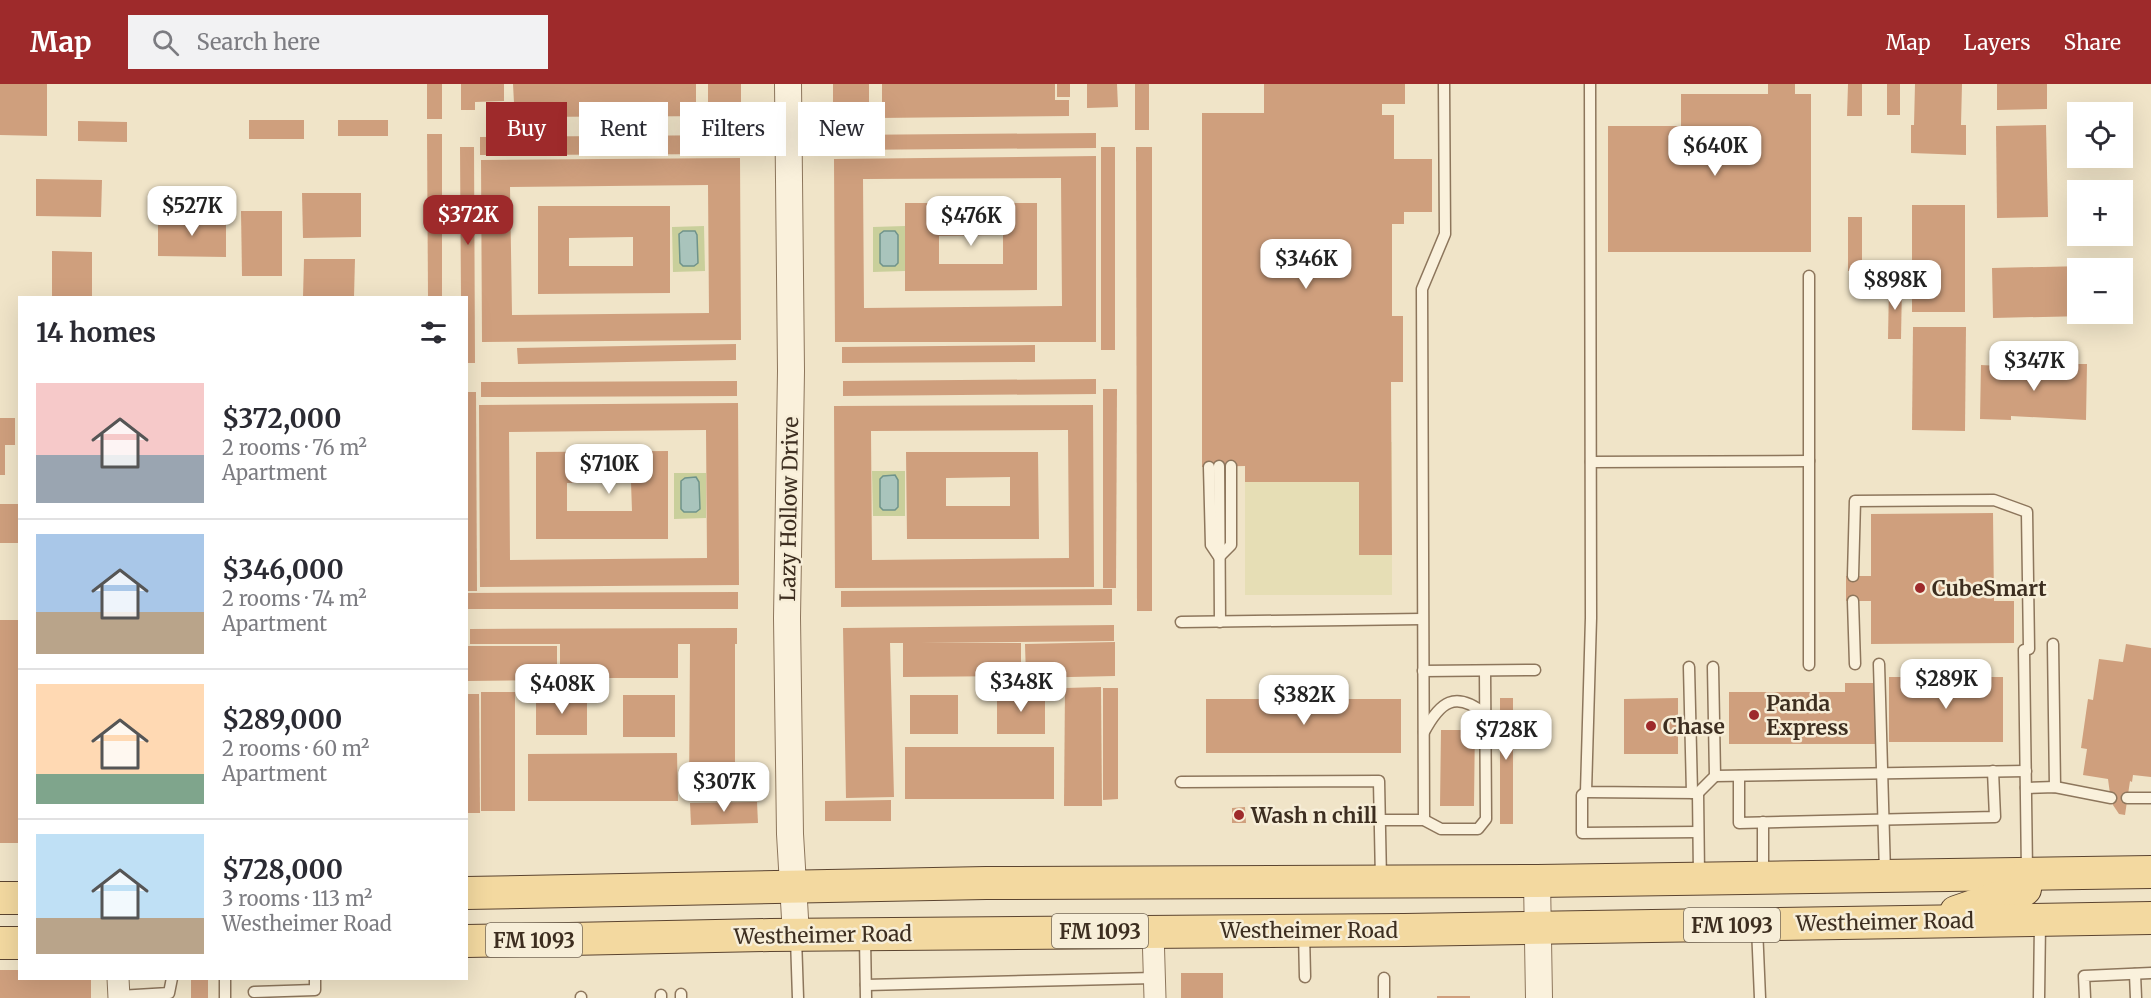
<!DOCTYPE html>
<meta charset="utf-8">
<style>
:root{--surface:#fff;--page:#f2f2f3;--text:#2b2b33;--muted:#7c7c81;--line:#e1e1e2;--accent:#9e2a2b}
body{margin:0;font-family:Merriweather,serif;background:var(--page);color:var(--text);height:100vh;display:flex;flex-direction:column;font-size:22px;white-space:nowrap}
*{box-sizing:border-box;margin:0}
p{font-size:20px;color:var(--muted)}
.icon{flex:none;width:33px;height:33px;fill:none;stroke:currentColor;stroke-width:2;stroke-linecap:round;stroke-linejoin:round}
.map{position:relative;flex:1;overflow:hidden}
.panel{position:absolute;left:18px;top:212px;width:450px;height:684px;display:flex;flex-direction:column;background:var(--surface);border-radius:0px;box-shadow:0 6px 24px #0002}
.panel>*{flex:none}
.guide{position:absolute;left:486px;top:18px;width:570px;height:54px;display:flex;gap:12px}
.tools{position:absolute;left:2067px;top:18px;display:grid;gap:12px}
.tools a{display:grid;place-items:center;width:66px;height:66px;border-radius:0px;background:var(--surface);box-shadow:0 6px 24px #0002;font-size:30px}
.price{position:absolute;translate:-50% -51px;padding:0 14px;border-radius:12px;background:#fff;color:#222;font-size:20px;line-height:39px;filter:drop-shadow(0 2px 3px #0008)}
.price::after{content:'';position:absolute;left:50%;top:36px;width:18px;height:14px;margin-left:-9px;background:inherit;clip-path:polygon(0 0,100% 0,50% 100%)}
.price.on{background:var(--accent);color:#fff}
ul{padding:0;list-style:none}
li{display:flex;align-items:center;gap:18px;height:150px;padding:0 18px}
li+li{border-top:2px solid var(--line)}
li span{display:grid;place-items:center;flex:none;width:168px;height:120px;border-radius:0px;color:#555}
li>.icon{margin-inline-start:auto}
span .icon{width:72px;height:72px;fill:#fffc;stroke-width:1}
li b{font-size:26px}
h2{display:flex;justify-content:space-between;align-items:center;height:72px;padding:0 18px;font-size:26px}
.pill{padding:0 21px;border-radius:0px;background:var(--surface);box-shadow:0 6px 24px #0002;font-size:21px;line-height:54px}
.pill.on{background:var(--accent);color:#fff}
header{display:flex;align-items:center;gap:36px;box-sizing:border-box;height:84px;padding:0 30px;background:var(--accent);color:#fff}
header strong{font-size:28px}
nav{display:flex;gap:33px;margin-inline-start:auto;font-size:21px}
.search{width:420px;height:54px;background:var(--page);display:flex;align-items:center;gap:15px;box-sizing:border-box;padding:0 21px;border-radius:0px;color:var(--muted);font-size:22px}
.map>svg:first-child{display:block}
.farmland{fill:#e6deb5}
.green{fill:#c9cf9b}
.water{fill:#a9c4bc;stroke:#6f938a;stroke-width:1.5}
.building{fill:#cf9f7d;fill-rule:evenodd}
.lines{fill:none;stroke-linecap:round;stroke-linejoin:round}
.service-casing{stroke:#8d765c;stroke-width:13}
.minor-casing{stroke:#8d765c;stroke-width:23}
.tertiary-casing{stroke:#8d765c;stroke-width:28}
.primary-casing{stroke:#5b4430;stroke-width:34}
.service{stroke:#faf1dc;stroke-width:10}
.minor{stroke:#faf1dc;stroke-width:21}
.tertiary{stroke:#faf1dc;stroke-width:26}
.primary{stroke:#f3d9a0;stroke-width:32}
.poi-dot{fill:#9e2a2b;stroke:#f7eed8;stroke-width:2}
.labels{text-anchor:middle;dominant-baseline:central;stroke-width:5;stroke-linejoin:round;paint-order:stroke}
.shield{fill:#f7eed8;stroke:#756857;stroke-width:1.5}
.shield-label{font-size:20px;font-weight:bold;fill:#3d2e20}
.street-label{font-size:21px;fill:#3d2e20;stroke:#f7eed8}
.poi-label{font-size:21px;font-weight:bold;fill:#3d2e20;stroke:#f7eed8;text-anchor:start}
</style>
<header>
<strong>Map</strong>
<div class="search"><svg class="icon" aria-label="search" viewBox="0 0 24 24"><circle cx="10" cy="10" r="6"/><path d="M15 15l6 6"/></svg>Search here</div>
<nav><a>Map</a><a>Layers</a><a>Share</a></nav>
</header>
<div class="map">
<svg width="2151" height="914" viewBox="0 0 2151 914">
<rect width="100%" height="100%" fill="#f0e4c8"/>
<rect class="farmland" x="1245" y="358" width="147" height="153"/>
<g class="green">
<path d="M704 142 705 187 673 188 672 143Z"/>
<path d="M905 142V187L873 188V143Z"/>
<path d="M872 387H905V432H873Z"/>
<path d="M674 389H706V434L674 435Z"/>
</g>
<g class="water">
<path d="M683 147H695L697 151 698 179 694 182H683L680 179 679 150Z"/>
<path d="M884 147H895L898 151V179L895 182H883L880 179V150Z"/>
<path d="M895 391 898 396V423L895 426H883L880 423V395L883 392Z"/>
<path d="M696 393 699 398 700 425 696 428H684L681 425V397L685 394Z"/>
</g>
<g class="building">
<path d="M0 0H47V52L0 51Z"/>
<rect x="427" y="0" width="15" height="35"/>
<path d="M461 0H504V17L475 18V26H461Z"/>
<path d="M513 0H696V18H708V0H741V18H735V32L503 33V19H514Z"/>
<path d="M833 0H869V32L833 31Z"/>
<path d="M882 0H1055V16H1069V32L877 34V18H882Z"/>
<rect x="1057" y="0" width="13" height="13"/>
<path d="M1087 0H1117L1118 23 1087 24Z"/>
<rect x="1135" y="0" width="14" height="46"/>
<path d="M1264 0H1405V20H1382V31H1394V75H1432V128H1404V140H1392V232H1403V298H1391L1392 471H1359V398H1245V382L1202 383V29H1264Z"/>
<path d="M1768 0H1795V10H1811V168H1608V42H1681V10H1768Z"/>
<path d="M1848 0H1862V32H1847Z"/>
<rect x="1887" y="0" width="13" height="31"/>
<path d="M1915 0H1962L1961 41H1966V71L1911 69V41H1914Z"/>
<path d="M1997 0H2047V25L1997 26Z"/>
<rect x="249" y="36" width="55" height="19"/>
<rect x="338" y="36" width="50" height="16"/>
<path d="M78 37 127 38V58L78 57Z"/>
<path d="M2046 41 2048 133 1997 134 1996 42Z"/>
<path d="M1096 49V64L842 66 841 51Z"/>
<path d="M427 50H442V213H428Z"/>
<path d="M737 51V70L480 71V53Z"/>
<path d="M460 63H474L475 279H466V213H461Z"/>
<rect x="1101" y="63" width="14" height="203"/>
<path d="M1136 63H1152V527H1137Z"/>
<path d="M1096 72V258H835L834 75ZM1061 94 1062 222 864 224 863 95Z"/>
<path d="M740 74 741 256 482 258 481 76ZM708 101 709 229 512 231 510 103Z"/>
<path d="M36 95 102 96 101 133 36 132Z"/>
<path d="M302 109H361V153L303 154Z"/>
<path d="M905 119H1037V206L905 207ZM1003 151V180H939V152Z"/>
<rect x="1912" y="121" width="53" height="107"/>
<path d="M538 122H670V209L538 210ZM633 153V182H569V154Z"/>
<path d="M241 127H282V192H242Z"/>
<path d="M158 133H226V173L158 172Z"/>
<rect x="1848" y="133" width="14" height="54"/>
<path d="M52 167 92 168V213H52Z"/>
<path d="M304 175H355L354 213H303Z"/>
<path d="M2084 182 2085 184H2078V230H2086V232L1993 234 1992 184Z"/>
<path d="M1889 200H1902L1901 255H1888Z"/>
<path d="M1913 243H1966L1965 347 1912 346Z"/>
<path d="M736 260V276L518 280 517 264Z"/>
<path d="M1035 261V278L842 279V263Z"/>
<path d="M2057 280H2087L2086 336 2011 332V336L1980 335 1981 281 2057 285Z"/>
<path d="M1096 295V310L843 312V297Z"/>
<path d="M737 297V312L481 313V298Z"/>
<path d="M1103 305H1117L1116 504H1103Z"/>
<path d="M466 308H476L477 507H466Z"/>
<path d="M738 319 739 501 480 503 479 321ZM706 346 707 474 510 476 509 348Z"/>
<path d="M1093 321 1094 503 835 504 834 322ZM1068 346 1069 474 872 476 871 347Z"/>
<path d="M0 334H15V361H5V391H0Z"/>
<path d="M668 367V455H536V368ZM631 398 632 427H567V399Z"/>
<path d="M906 368H1038L1039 455H907ZM1010 393V422H946V394Z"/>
<rect x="0" y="420" width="20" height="39"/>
<path d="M1993 429 1994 517H2014V559L1871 560V517H1846V492H1871V430Z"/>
<path d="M1112 505V521L841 523V507Z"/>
<path d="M738 508V525H466V509Z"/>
<rect x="0" y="536" width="20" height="223"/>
<path d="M1114 541V557L921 559H1021V592L903 593V559H890L894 713 846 714 843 544Z"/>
<path d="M737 544V560H735V714H689L690 560H678V594H560V560H470V545Z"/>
<path d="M1115 558V592L1026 594 1025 560Z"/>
<path d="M2126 560 2151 564V693L2133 691 2132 698 2130 697 2125 731 2119 730 2113 721 2110 710 2108 695 2083 691 2087 665 2081 664 2088 615 2093 616 2099 575 2123 578Z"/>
<path d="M466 562H557V596L467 597Z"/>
<rect x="1889" y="593" width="114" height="65"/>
<path d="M1845 599H1876V660H1729V608H1845Z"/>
<path d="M1101 603 1102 722H1064L1065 604Z"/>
<path d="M1103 604H1118V715L1103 716Z"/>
<rect x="481" y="608" width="34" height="119"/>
<rect x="997" y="608" width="48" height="42"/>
<path d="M466 610H479L480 729H466Z"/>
<rect x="536" y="611" width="51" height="40"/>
<rect x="623" y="611" width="52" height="42"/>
<rect x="910" y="611" width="48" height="39"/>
<rect x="1500" y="614" width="13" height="126"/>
<path d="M1678 614V670H1624V615Z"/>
<rect x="1206" y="615" width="195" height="54"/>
<path d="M1461 636H1475L1474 722H1440L1441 646H1461Z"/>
<rect x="905" y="663" width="149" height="52"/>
<path d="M677 669 678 717H528V670Z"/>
<path d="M891 716V737H825V717Z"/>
<path d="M757 718 758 739 691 741 690 719Z"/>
<path d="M1245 723 1246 739H1232V724Z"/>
<path d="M0 886H20V894H91V914H0Z"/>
<rect x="1181" y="889" width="42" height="25"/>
<rect x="191" y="894" width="17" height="20"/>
<rect x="1437" y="912" width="33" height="2"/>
</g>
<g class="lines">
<g class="service-casing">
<g id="service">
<path d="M1590 0 1591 534 1586 708 1698 709 1715 692 1713 583"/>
<path d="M1809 192V581"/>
<path d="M1591 378 1809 377"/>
<path d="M1219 382 1220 538"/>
<path d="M1209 383 1211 461 1219 473 1231 461V382"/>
<path d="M1853 492 1855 417 1994 416 2027 428 2029 565"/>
<path d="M1853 517 1855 580"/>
<path d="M1181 538 1422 535"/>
<path d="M2053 560 2055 703"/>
<path d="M2024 566 2027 788"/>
<path d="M1879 580 1885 789"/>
<path d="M1689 583 1692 709"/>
<path d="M1423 587 1535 586"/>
<path d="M1424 648C1440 618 1455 606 1485 630"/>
<path d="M1715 692 2026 687"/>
<path d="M1739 692V739L1995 733 1993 687"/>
<path d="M1181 698 1379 697 1381 796"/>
<path d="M2026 704 2055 703 2111 714"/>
<path d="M1586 708 1582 711V749L1698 748"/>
<path d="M1698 709 1699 791"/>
<path d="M2127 714H2151"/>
<path d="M1379 736H1424L1441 745H1478L1486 735 1485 587"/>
<path d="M1424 736 1422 205 1445 150 1444 0"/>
<path d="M1763 738V790"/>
<path d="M1757 843 1760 914"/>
<path d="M1304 849 1305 893"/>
<path d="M796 854 798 914"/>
<path d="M865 854 866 914"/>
<path d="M2135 890 2136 914"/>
<path d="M225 894V914"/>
<path d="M1384 894V914"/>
<path d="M866 901 1154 894"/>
<path d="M254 908 315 906V894"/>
<path d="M681 910V914"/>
<path d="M119 912 169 909 172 894"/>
<path d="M581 913V914"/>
<path d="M661 914V911"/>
<path d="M2039 914 2040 839"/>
<path d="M2085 914 2084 892 2151 889"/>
</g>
</g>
<g class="minor-casing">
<g id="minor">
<path d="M1153 847 1155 914"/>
<path d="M118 894 119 914"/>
</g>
</g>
<g class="tertiary-casing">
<g id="tertiary">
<path d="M788 0 791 287 787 534 790 750 796 851"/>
<path d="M1537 797 1539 914"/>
</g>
</g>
<g class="primary-casing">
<g id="primary">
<path d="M466 809 986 799 1537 797 2151 788"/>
<path d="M0 814H20"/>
<path d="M1956 828 2000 813 2016 812 2025 805 2027 790"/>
<path d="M466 857 770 851 1404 846 2151 834"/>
<path d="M0 859H20"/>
</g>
</g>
<use href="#service" class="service"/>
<use href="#minor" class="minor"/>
<use href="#tertiary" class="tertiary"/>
<use href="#primary" class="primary"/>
</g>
<g class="poi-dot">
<circle cx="1920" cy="504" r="6"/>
<circle cx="1754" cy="631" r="6"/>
<circle cx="1651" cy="642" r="6"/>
<circle cx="1239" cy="731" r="6"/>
</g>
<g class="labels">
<g class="shield">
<rect x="1684" y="824" width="96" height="34" rx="4.5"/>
<rect x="1052" y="830" width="96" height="34" rx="4.5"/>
<rect x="486" y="839" width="96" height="34" rx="4.5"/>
</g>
<g class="shield-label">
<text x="1732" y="841">FM 1093</text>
<text x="1100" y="847">FM 1093</text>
<text x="534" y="856">FM 1093</text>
</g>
<g class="street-label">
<text transform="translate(789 425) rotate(-89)">Lazy Hollow Drive</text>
<text transform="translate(1885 838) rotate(-1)">Westheimer Road</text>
<text x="1309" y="846">Westheimer Road</text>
<text transform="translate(823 851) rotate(-1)">Westheimer Road</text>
</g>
<g class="poi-label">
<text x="1932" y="504">CubeSmart</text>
<text x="1766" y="619">Panda<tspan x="1766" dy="24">Express</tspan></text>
<text x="1663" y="642">Chase</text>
<text x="1251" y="731">Wash n chill</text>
</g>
</g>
</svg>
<div class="tools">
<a><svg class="icon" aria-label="locate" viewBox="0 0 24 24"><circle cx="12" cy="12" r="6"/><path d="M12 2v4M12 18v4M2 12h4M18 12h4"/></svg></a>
<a>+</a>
<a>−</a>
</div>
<b class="price" style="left:1715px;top:93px">$640K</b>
<b class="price" style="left:192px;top:153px">$527K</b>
<b class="price on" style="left:468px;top:162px">$372K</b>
<b class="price" style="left:971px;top:163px">$476K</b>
<b class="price" style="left:1306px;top:206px">$346K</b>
<b class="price" style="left:1895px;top:227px">$898K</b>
<b class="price" style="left:2034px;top:308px">$347K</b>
<b class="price" style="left:609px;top:411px">$710K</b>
<b class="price" style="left:1946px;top:626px">$289K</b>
<b class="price" style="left:1021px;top:629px">$348K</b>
<b class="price" style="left:562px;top:631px">$408K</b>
<b class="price" style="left:1304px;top:642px">$382K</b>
<b class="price" style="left:1506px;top:677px">$728K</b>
<b class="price" style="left:724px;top:729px">$307K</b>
<div class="guide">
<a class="pill on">Buy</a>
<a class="pill">Rent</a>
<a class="pill">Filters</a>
<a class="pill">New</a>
</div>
<section class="panel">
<h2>14 homes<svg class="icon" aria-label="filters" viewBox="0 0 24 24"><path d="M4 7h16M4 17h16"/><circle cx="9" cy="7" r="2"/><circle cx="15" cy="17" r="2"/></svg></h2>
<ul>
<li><span style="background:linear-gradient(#f6c9c9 60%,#9aa5b1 0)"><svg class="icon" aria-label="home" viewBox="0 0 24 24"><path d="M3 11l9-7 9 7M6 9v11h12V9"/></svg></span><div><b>$372,000</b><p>2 rooms · 76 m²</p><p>Apartment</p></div></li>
<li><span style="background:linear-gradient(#a9c7e8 65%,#b9a48a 0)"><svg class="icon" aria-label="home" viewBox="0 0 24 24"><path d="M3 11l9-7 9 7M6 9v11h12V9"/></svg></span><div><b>$346,000</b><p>2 rooms · 74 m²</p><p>Apartment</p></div></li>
<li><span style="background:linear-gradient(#ffd9b3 75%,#7fa58c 0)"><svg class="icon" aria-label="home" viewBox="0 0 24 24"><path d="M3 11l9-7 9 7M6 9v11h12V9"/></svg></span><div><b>$289,000</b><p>2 rooms · 60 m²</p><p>Apartment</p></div></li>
<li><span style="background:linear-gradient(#bfe0f5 70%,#b9a48a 0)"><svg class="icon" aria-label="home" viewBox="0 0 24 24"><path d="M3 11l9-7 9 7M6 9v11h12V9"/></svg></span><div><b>$728,000</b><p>3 rooms · 113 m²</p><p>Westheimer Road</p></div></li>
</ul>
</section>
</div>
